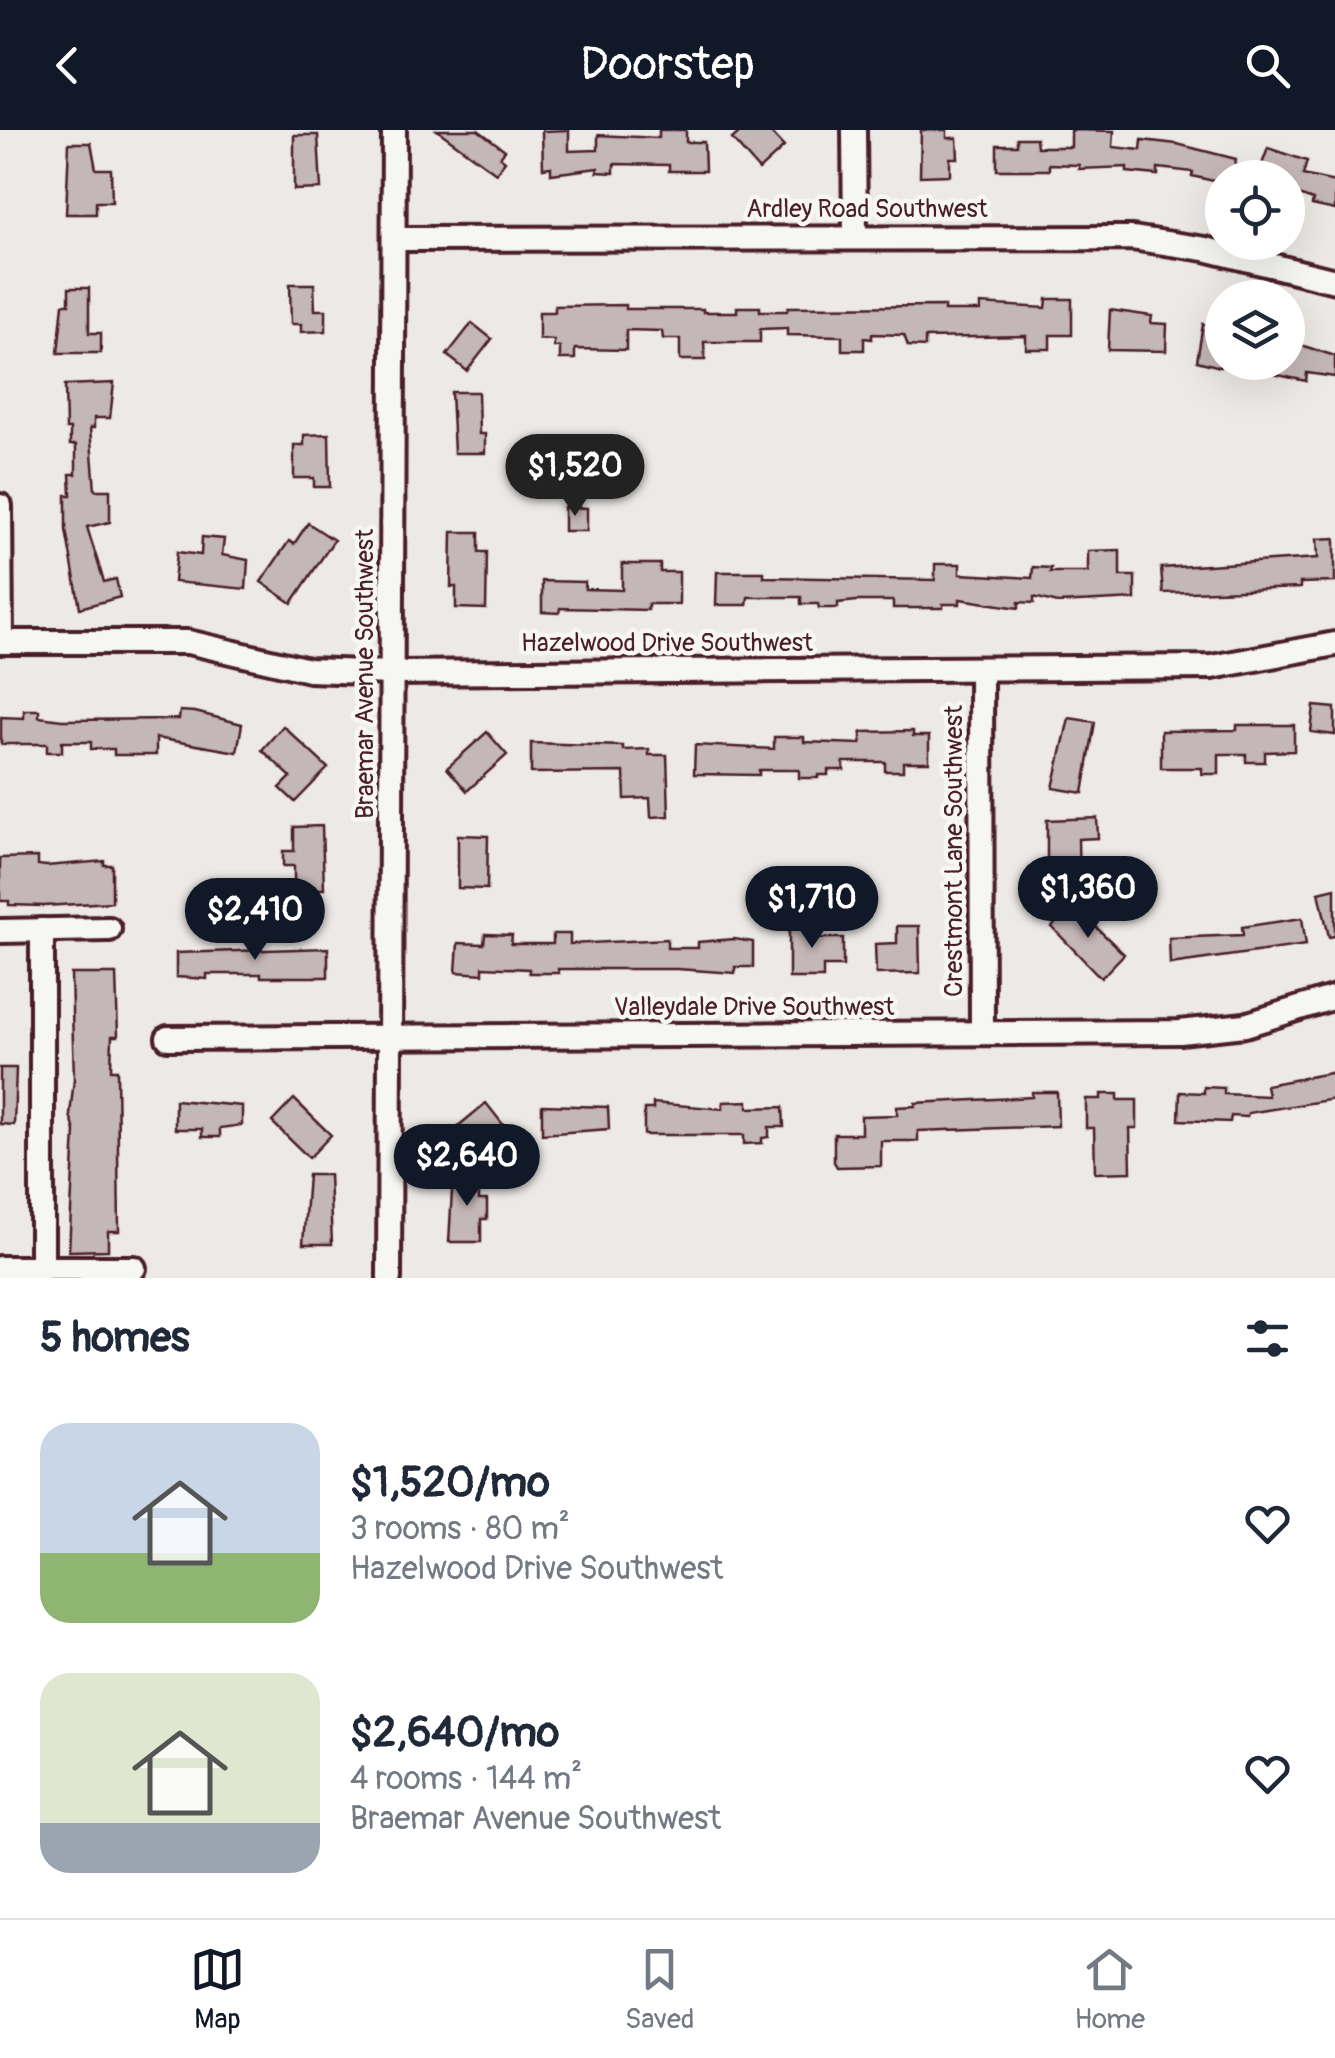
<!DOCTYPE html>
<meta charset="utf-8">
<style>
:root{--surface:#fff;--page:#f6f6f7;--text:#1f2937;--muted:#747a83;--line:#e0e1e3;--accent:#111827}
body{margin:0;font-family:Pangolin,sans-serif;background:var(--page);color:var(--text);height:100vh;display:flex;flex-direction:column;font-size:38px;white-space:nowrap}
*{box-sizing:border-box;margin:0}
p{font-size:32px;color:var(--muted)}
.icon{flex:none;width:55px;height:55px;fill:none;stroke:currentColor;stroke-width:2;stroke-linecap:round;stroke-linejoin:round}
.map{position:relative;height:1148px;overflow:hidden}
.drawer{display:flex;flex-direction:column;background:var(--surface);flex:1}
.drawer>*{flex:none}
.buttons{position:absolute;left:1205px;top:30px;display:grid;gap:20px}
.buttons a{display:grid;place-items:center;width:100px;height:100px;border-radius:50%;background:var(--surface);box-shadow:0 10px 40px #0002;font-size:50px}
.price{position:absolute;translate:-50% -85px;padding:0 22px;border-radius:35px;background:var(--accent);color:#fff;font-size:32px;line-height:65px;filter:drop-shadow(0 2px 5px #0008)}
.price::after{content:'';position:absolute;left:50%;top:60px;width:30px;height:22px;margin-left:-15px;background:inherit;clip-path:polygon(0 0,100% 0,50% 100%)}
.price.current{background:#222;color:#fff}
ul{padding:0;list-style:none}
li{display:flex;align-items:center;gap:30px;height:250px;padding:0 40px}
li span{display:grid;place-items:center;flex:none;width:280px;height:200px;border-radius:30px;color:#555}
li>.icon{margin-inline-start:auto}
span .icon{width:120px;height:120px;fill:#fffc;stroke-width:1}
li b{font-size:42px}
h2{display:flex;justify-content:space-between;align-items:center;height:120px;padding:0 40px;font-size:42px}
header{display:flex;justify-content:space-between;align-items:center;height:130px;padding:0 40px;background:var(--accent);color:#fff;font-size:45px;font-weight:600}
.tabs{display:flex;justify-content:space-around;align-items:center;height:140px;border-top:2px solid var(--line);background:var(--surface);font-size:28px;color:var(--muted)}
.tabs a{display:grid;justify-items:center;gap:5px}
.tabs .current{color:var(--accent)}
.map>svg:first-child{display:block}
.building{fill:#c4b7b7;stroke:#4a1f2b;stroke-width:2.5}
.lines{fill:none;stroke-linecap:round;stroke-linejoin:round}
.minor-casing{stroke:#4a1f2b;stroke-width:30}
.minor{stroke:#f6f6f2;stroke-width:22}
.labels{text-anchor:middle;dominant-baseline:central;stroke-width:9;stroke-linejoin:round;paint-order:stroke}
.street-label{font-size:25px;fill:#4a1f2b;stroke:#f6f6f2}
</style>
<header><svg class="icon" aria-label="back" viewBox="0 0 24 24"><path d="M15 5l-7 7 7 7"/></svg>Doorstep<svg class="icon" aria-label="search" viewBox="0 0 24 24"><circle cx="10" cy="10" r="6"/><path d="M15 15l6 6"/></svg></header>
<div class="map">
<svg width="1335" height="1148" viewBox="0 0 1335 1148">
<rect width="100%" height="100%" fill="#ece9e6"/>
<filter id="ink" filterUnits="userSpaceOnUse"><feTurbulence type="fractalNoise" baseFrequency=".01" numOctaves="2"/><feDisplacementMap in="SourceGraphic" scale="20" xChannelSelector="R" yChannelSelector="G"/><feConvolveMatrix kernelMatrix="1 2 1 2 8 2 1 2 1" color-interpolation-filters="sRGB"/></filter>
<g filter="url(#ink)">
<g class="building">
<path d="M437 0H478L505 20 500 27 505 31 496 43Z"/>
<path d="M569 0V21L598 20V5L659 8V0H686V12H704L705 41H669V35L614 34V43L597 42 598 38 551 44V37L543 38 542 1Z"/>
<path d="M742 0H768L784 17 759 40 732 9Z"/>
<path d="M921 0H947V8H957L958 28H950V45L920 46Z"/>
<path d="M1071 0 1114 1 1113 17 1141 20 1142 10 1177 14 1236 29 1235 35 1260 40 1268 18 1307 31 1303 45 1335 52V80L1312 75 1313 70 1296 64 1288 82V48H1222V53L1192 46 1193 42 1158 38V45L1127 42V37L1079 39V35L1049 34V40H997V15H1017V8H1036L1037 17H1071Z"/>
<path d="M294 5H318L321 59 294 60Z"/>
<path d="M69 13H91L96 39H111L112 72H96V84H66Z"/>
<path d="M290 154H314L315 180H326V201L301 202V194H291Z"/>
<path d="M69 158H89V203H101V223H58L63 174H69Z"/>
<path d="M1047 169H1072V205H1050V219H1026V206L925 208V217L908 216 904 205 872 204V209L864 208V220H842V206L787 205V198L760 199V212H704L705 230H680V209H663L662 201 626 200V220L575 219V229H560V217H554V210L539 209V182H555V176L626 175V179H703V182H737V177H760V181H787L788 177 944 176V181H980V174L1046 178Z"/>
<path d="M1110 180 1152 186 1151 193 1167 194 1166 221 1108 220Z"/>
<path d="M472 193 492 209 467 241 447 225Z"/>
<path d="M1203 194 1222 198 1220 237 1197 231Z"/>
<path d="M1288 211 1335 226V247L1307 243 1306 251 1250 239V232H1288Z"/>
<path d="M114 253 110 288H94V298H90L95 360H110V392L87 397 104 452 116 449 120 467 80 478 66 400V365H71L70 344H76V315H70V299H66L65 255Z"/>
<path d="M451 262H478L479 304H485V323H454Z"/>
<path d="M329 304 330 357H314V348H294V315H304V305Z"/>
<path d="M564 377 587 378V401H564Z"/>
<path d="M308 393 334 410 292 473 261 452 289 411 294 414Z"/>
<path d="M452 402H479V422H487L486 479 456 478V457H451Z"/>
<path d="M202 407 224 409 222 425 248 430 246 459 174 452 177 422 201 425Z"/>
<path d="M1335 408V452L1300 453V458L1163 463 1161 438 1318 428 1317 409Z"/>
<path d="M1120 420V446H1135V469L1058 473 1034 467V473L1019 472V478L960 469V474H943V478H893V471H857L838 473V478H819L818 474H801V467H748L747 475H716L717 442H764V447L935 450V434H960V444L1032 448 1033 437 1051 438 1050 442H1088V421Z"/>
<path d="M622 434H660V442H679V474H648V480L560 478 559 483 542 482V451L585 452V459L622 460Z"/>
<path d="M1314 576 1335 578V605L1311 602Z"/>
<path d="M24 580H39V587L62 590 179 589 180 581 195 582 242 594 237 622 156 608V625H114V619H91V612H62V622H47V614H1V587L24 588Z"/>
<path d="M1069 588 1095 592 1083 663 1053 658Z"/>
<path d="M1237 595H1294V621L1265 622V632H1246V624H1219V644H1202V638H1161V601L1237 600Z"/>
<path d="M283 596 328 638 295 672 280 658 291 647 262 620Z"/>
<path d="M913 601V606H929V632H903V641H885V632H843L844 640H828V645H818V648H799V640H759V645L694 644 695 615 774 619V607H804V612L861 614V602Z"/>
<path d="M487 602 507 625 467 661 447 638Z"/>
<path d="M531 613 623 616V620L649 619V625H667L669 686 651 687 650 668 625 669 624 642 531 643Z"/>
<path d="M1097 688 1098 708 1078 709 1079 754 1047 755V690Z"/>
<path d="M322 696 324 759H294V736H283V721H294V697Z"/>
<path d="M458 705 488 706 487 759 458 758Z"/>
<path d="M38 727V735L46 736 104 731V735H112V772L43 776 9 775V771H0V728Z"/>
<path d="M1335 758V806L1329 807 1319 762Z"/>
<path d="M1073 775 1124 824 1101 848 1052 797Z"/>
<path d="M1302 788 1306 815 1170 834 1169 808 1243 805 1242 797Z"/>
<path d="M789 790H814V808H843V836H823V848H789Z"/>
<path d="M897 796H919L920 843 876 844 875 814 897 813Z"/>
<path d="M485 804 512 805 511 814H553V804H570V814L667 809V818H698V812L734 809 753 812V837H735V843L677 839H558L559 843H529V839L483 837V844L456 842 458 813 484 814Z"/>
<path d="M328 818V847H261V844H207V849L176 847V823Z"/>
<path d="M71 844H116L118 906H112L111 940H117L119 1101H108V1120L69 1121 75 1001 70 985 74 949Z"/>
<path d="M0 938H16L14 995 0 994Z"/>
<path d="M1335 942V969L1248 983 1247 987 1231 986 1230 992 1179 990 1180 962 1204 963V957L1224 958V964L1268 966 1266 955Z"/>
<path d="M1032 962H1057L1058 996 918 1001V1011H881V1036L837 1037 834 1032V1004H861V986L897 985V977L915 976V973L1032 967Z"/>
<path d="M1101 964H1118V970H1137V998H1130L1131 1042 1095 1043 1094 998H1086V969H1101Z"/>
<path d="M294 969 331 1005 309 1028 272 992Z"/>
<path d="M175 970 242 976V995L220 998V1007H202V999H175Z"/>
<path d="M748 971V978L783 977 784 997H769V1007L762 1008V1013L744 1014V1005H644V979H653V973L723 979V972Z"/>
<path d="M486 973 505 997 470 1025 451 1002Z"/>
<path d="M542 975 608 977 609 999 542 1004Z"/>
<path d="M453 1044H479V1070H487V1089H481V1112H449Z"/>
<path d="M308 1045H329L332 1114H303Z"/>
</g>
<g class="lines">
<g class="minor-casing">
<g id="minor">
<path d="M854 0 855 106"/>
<path d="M395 109 1132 108 1205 119 1335 151"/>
<path d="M0 376 1 512"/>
<path d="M0 512H188L309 540 391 543 1212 537 1335 514"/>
<path d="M981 539 982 903"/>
<path d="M0 801 109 799"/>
<path d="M168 908 1180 902 1245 895 1335 867"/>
<path d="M0 1138H134"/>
<path d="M42 1138V800"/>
<path d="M389 1148 394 0"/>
</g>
</g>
<use href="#minor" class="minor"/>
</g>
</g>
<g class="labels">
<g class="street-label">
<text x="867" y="79">Ardley Road Southwest</text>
<text x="667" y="513">Hazelwood Drive Southwest</text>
<text transform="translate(365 544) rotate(-90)">Braemar Avenue Southwest</text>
<text transform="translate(954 721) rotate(-90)">Crestmont Lane Southwest</text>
<text x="754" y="877">Valleydale Drive Southwest</text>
</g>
</g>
</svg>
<div class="buttons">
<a><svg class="icon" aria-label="locate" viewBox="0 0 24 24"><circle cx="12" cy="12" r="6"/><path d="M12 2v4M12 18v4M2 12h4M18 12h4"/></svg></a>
<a><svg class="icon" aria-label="layers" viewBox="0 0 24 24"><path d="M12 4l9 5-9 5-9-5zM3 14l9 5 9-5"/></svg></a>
</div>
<b class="price current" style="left:575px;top:389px">$1,520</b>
<b class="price" style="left:1088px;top:811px">$1,360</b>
<b class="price" style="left:812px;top:821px">$1,710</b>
<b class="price" style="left:255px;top:833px">$2,410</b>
<b class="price" style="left:467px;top:1079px">$2,640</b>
</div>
<section class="drawer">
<h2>5 homes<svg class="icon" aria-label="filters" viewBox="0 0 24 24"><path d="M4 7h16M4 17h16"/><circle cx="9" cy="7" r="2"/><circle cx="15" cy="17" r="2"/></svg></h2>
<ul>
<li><span style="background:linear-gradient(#c9d6e8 65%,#8fb573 0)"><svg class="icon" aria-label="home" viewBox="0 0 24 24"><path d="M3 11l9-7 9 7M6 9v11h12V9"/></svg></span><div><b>$1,520/mo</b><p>3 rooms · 80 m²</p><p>Hazelwood Drive Southwest</p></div><svg class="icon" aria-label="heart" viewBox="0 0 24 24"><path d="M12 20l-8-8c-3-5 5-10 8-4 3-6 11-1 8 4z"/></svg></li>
<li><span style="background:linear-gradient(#dfe7d0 75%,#9aa5b1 0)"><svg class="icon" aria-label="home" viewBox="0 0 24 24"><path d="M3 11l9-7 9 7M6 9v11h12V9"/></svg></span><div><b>$2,640/mo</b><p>4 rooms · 144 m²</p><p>Braemar Avenue Southwest</p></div><svg class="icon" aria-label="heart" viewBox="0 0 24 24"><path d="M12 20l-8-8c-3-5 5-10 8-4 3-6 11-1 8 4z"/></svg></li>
</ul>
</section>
<nav class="tabs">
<a class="current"><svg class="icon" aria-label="map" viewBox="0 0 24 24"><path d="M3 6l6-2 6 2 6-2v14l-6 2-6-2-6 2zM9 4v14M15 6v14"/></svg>Map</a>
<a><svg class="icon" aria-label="saved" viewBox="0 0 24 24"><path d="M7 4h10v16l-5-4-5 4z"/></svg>Saved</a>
<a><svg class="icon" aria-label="home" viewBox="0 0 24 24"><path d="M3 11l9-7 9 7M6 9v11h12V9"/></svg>Home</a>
</nav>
